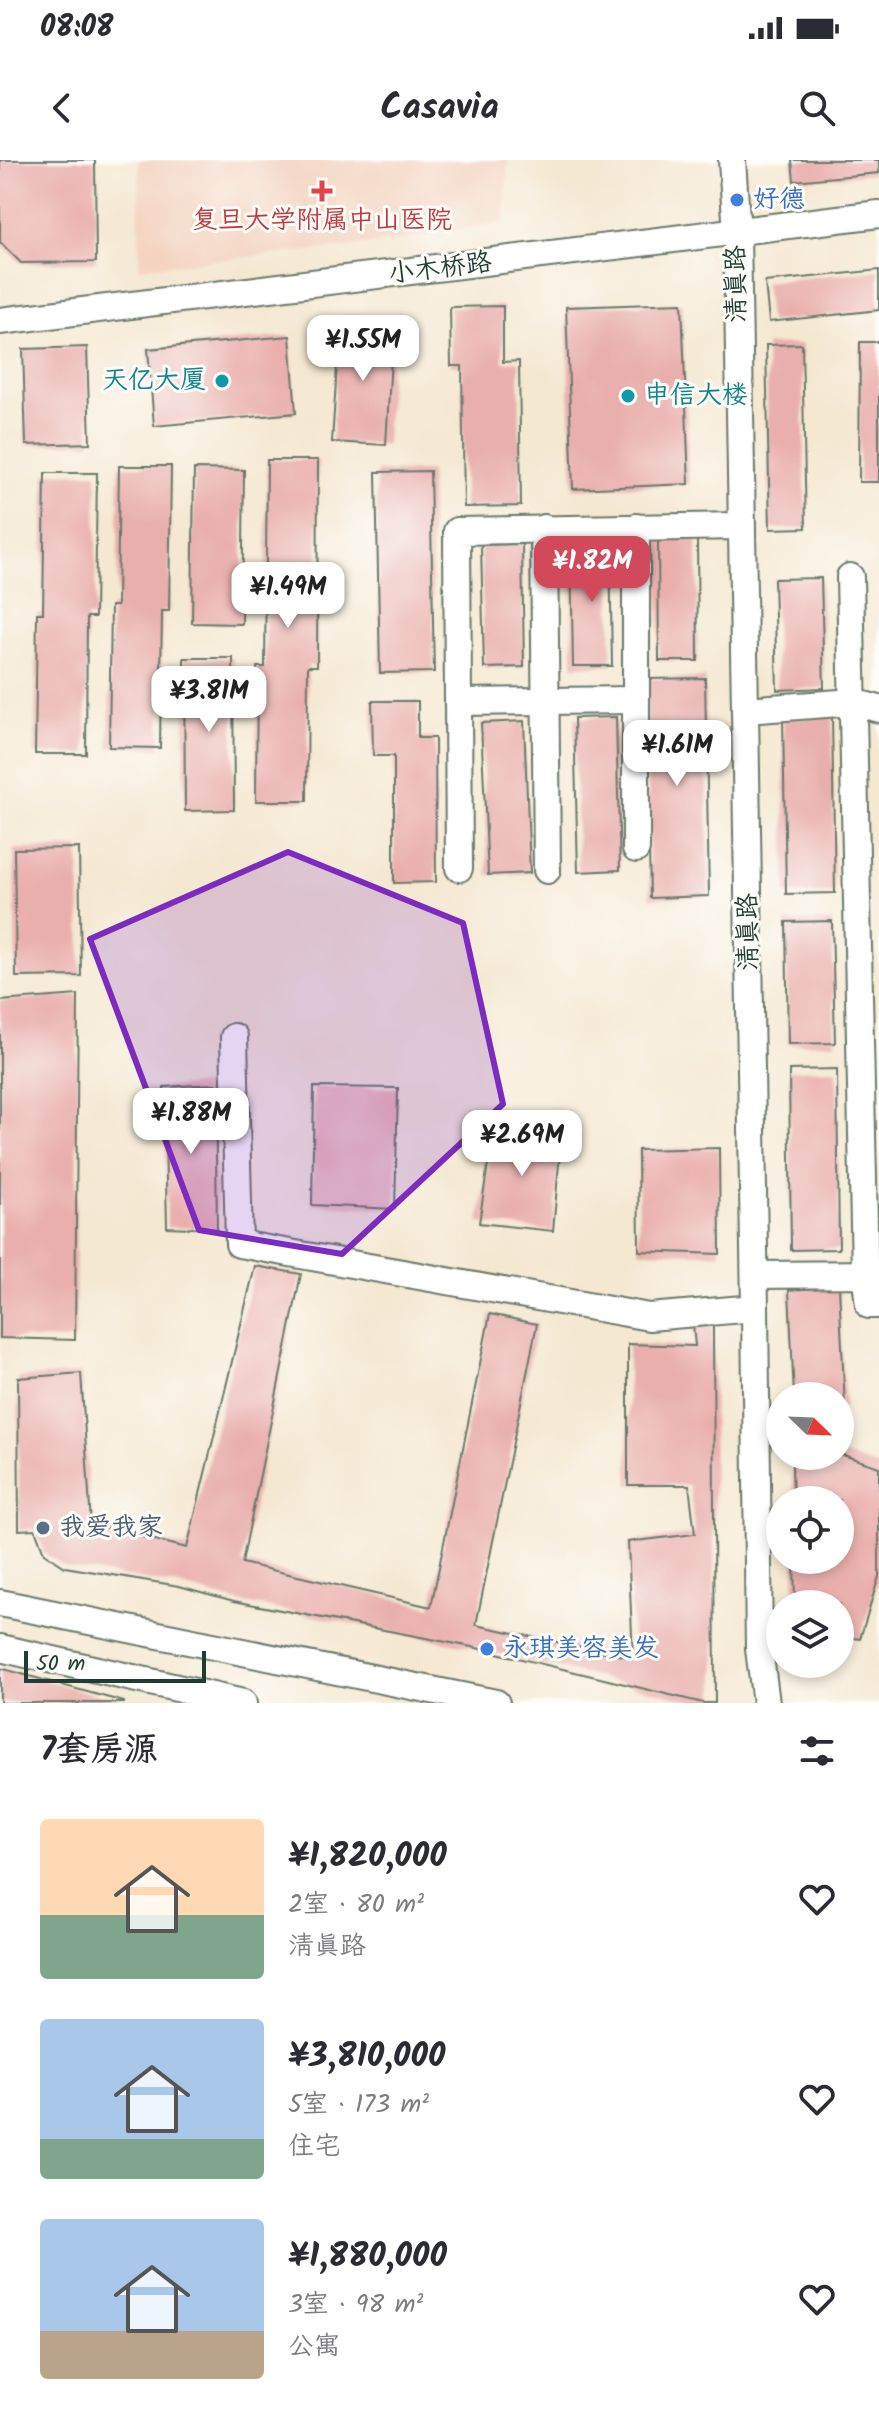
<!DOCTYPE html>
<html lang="zh">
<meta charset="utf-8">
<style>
:root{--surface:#fff;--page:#f2f2f3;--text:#2b2b33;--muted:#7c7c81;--accent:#d1495b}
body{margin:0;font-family:Kalam,"LXGW WenKai TC",sans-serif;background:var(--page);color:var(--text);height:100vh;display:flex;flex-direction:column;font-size:30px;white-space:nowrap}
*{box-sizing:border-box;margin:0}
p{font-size:26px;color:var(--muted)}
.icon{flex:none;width:44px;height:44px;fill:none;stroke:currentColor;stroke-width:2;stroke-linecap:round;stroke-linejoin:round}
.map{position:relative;height:1543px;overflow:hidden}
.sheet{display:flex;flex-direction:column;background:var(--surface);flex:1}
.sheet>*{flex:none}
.needle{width:52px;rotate:113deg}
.fabs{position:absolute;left:766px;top:1222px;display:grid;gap:16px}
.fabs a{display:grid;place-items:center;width:88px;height:88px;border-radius:50%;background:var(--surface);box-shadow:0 4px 12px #0003;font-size:40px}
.scale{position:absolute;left:24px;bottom:20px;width:182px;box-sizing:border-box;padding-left:8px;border:4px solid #1f3d34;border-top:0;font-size:22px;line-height:28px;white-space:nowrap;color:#1f3d34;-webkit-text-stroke:6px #fdfcf7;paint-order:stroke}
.price{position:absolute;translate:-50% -68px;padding:0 18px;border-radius:16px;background:#fff;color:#222;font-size:26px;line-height:52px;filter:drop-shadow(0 2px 4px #0008)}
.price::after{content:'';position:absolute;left:50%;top:48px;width:24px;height:18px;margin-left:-12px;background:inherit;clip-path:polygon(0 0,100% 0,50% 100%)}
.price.current{background:var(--accent);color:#fff}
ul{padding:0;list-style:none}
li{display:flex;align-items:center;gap:24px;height:200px;padding:0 40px}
li span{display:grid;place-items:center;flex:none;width:224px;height:160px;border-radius:8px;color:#555}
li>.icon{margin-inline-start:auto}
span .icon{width:96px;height:96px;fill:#fffc;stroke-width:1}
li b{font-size:34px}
h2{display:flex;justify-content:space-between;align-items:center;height:96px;padding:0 40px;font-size:34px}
.status{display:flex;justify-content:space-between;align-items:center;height:56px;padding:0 40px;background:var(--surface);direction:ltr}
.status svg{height:22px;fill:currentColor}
header{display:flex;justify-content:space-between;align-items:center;height:104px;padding:0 40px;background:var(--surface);font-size:36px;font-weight:600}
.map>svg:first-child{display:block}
.built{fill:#f4d3c0}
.building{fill:#e9afac}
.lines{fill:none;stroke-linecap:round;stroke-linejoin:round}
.minor-casing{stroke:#6a796b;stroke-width:30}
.minor{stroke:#fff;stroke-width:26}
.marked{fill:#7b2cbf;fill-opacity:0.2;stroke:#7b2cbf;stroke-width:6;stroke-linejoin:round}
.health-dot{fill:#e0444e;stroke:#fdfcf7;stroke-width:3}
.shop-dot{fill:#3f7fe0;stroke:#fdfcf7;stroke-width:3}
.culture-dot{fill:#0f9aa8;stroke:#fdfcf7;stroke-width:3}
.service-dot{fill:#5c6f8a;stroke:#fdfcf7;stroke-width:3}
.labels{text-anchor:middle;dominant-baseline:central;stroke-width:6;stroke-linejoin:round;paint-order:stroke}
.shop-label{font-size:26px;fill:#366cbe;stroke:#fdfcf7;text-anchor:start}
.health-label{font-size:26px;fill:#be3a42;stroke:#fdfcf7}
.street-label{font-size:26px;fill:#1f3d34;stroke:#fdfcf7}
.culture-label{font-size:26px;fill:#0d838f;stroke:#fdfcf7;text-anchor:end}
.service-label{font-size:26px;fill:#4e5e75;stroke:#fdfcf7;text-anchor:start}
</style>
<div class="status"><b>08:08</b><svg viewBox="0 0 49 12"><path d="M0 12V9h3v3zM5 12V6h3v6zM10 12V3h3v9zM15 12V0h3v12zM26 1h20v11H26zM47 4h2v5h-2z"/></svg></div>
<header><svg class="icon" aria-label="back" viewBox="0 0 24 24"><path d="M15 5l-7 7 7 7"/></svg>Casavia<svg class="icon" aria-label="search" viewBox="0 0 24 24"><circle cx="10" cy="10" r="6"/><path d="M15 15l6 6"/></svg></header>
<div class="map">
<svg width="879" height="1543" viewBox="0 0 879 1543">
<rect width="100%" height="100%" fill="#fdfcf7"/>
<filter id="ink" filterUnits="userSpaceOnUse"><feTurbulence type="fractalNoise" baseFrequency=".0125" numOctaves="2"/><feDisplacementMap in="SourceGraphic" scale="16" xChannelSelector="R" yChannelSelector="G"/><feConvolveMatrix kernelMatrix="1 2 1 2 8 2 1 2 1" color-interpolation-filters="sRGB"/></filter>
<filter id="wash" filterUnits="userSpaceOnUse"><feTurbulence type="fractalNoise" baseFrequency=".006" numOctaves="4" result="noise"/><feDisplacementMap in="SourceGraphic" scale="32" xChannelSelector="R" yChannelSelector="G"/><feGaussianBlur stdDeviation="1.8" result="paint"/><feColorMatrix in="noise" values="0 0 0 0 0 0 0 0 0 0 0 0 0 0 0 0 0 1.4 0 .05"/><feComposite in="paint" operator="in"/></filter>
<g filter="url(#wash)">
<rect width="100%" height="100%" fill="#f4e8d1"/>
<path class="built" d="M139 0H508L504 62 357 86 139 108Z"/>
<g id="blocks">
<g class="building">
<path d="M0 0H95L96 102 21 103 0 82Z"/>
<path d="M792 0H879V13L794 21Z"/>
<path d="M879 110V150L769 162 765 122Z"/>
<path d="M682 143 689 324 573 329 566 147Z"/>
<path d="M503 146V202L519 201 521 346 464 347 462 206H451L450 147Z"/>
<path d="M340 160 393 163 386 285 332 282Z"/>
<path d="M290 176 296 253 154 266 148 189Z"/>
<path d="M860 182H879V322H859Z"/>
<path d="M802 184 806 368 770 369 766 185Z"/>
<path d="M87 187 90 283 26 285 23 189Z"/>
<path d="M267 300H318L317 506H308L307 641H256L257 507H265Z"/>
<path d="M119 306H171L169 451H162L160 588 109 587 111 446H117Z"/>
<path d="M194 309 244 310 242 464 192 463Z"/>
<path d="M430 311 434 512 380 513 376 312Z"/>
<path d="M45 313H97L95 457H87L86 594H35L37 453H43Z"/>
<path d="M697 378 698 501H659L658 379Z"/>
<path d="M610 382 612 506H573L571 383Z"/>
<path d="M522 384 524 507 484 508 481 385Z"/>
<path d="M821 418 824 528 777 530 774 419Z"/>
<path d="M184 498H233L234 650 185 651Z"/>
<path d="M705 518 709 736 650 738 646 519Z"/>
<path d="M372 541H418V578H435L436 722 394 723V596H373Z"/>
<path d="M616 557 620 710 578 712 574 558Z"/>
<path d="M832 557 835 733 786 734 783 558Z"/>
<path d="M524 561 530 713 488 715 481 563Z"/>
<path d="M79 688 81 816 16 817 14 689Z"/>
<path d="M832 761 835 883 788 884 786 762Z"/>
<path d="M78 835 75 1180 0 1178V841Z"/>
<path d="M837 909 839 1089 791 1090 789 910Z"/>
<path d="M215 924 217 1069 167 1067 164 927Z"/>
<path d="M314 927 398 928 395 1049 312 1045Z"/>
<path d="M494 965 562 970 553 1071 479 1063Z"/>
<path d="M719 988 720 1094 639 1091 638 990Z"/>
<path d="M255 1106 301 1114 242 1403 431 1447 490 1154 537 1164 476 1465 633 1498 628 1382 695 1374 689 1325H628V1184L695 1186 693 1165 713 1166 715 1543H703L472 1487 234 1441 179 1426 65 1407 44 1393 35 1369 19 1370 18 1218 81 1213 91 1364 187 1388Z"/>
<path d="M839 1127 845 1247 840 1248V1236H794L789 1130Z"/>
<path d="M840 1294 879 1307V1416L860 1479 840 1476V1444H795L794 1400H840V1340H793L792 1305 795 1296H840Z"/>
<path d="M0 1508 124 1542V1543H0Z"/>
</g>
</g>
</g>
<g filter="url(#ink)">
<use href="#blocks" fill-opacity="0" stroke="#6a796b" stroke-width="2"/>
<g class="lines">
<g class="minor-casing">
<g id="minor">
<path d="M732 0 737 73 755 1148 759 1489 766 1543"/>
<path d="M0 161 879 54"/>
<path d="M544 368 547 710"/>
<path d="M850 417 865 1112 869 1145H879"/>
<path d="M458 542 636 540"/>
<path d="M745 550 853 542 879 549"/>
<path d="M636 689V367"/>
<path d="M459 708 457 371 741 366"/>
<path d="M234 877 239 1084 649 1157 755 1148"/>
<path d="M755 1115 879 1114"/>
<path d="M0 1443 496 1543"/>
<path d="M0 1488 243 1543"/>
</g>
</g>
<use href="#minor" class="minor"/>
</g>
</g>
<path class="marked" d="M288 692 463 763 503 944 342 1094 199 1070 90 779Z"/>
<path class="health-dot" d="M318 19h8v8h8v8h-8v8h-8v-8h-8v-8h8z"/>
<g class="shop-dot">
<circle cx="737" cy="40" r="8"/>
<circle cx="487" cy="1489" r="8"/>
</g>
<g class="culture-dot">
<circle cx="222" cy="221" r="8"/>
<circle cx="628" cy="236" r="8"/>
</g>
<circle class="service-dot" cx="43" cy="1368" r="8"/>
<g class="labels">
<g class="shop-label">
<text x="753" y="40">好德</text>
<text x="503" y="1489">永琪美容美发</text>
</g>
<g class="health-label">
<text x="322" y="61">复旦大学附属中山医院</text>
</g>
<g class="street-label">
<text transform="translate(440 109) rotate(-7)">小木桥路</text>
<text transform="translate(737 124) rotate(-91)">清真路</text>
<text transform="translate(749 772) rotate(-91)">清真路</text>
</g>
<g class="culture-label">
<text x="206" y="221">天亿大厦</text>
<text x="644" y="236" text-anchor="start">申信大楼</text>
</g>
<g class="service-label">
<text x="59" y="1368">我爱我家</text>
</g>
</g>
</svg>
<div class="fabs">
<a><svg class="needle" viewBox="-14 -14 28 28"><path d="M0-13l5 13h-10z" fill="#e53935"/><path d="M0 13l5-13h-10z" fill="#7c7c81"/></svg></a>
<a><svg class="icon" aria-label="locate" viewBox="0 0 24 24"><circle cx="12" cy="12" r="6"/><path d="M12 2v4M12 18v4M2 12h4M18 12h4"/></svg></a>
<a><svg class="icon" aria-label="layers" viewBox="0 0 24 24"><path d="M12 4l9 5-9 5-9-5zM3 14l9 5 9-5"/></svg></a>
</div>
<div class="scale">50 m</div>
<b class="price" style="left:363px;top:223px">¥1.55M</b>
<b class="price current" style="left:592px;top:444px">¥1.82M</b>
<b class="price" style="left:288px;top:470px">¥1.49M</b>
<b class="price" style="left:209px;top:574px">¥3.81M</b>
<b class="price" style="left:677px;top:628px">¥1.61M</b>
<b class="price" style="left:191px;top:996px">¥1.88M</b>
<b class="price" style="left:522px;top:1018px">¥2.69M</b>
</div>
<section class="sheet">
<h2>7套房源<svg class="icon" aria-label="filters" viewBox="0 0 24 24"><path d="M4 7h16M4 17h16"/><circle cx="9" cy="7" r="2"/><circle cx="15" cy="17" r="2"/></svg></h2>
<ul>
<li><span style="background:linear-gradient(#ffd9b3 60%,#7fa58c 0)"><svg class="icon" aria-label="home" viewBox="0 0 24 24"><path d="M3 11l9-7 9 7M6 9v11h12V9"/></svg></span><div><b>¥1,820,000</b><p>2室 · 80 m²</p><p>清真路</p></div><svg class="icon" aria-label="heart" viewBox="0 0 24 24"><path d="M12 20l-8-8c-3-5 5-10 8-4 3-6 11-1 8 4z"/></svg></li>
<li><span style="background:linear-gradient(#a9c7e8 75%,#7fa58c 0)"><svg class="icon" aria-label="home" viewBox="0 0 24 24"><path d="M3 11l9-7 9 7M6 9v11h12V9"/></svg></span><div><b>¥3,810,000</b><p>5室 · 173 m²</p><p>住宅</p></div><svg class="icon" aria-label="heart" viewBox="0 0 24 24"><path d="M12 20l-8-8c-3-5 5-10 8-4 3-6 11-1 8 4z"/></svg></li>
<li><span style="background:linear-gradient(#a9c7e8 70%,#b9a48a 0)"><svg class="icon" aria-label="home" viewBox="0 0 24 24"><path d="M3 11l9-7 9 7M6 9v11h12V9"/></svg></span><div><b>¥1,880,000</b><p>3室 · 98 m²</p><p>公寓</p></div><svg class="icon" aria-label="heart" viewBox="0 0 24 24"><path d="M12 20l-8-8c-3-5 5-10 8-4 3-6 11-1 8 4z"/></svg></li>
</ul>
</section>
